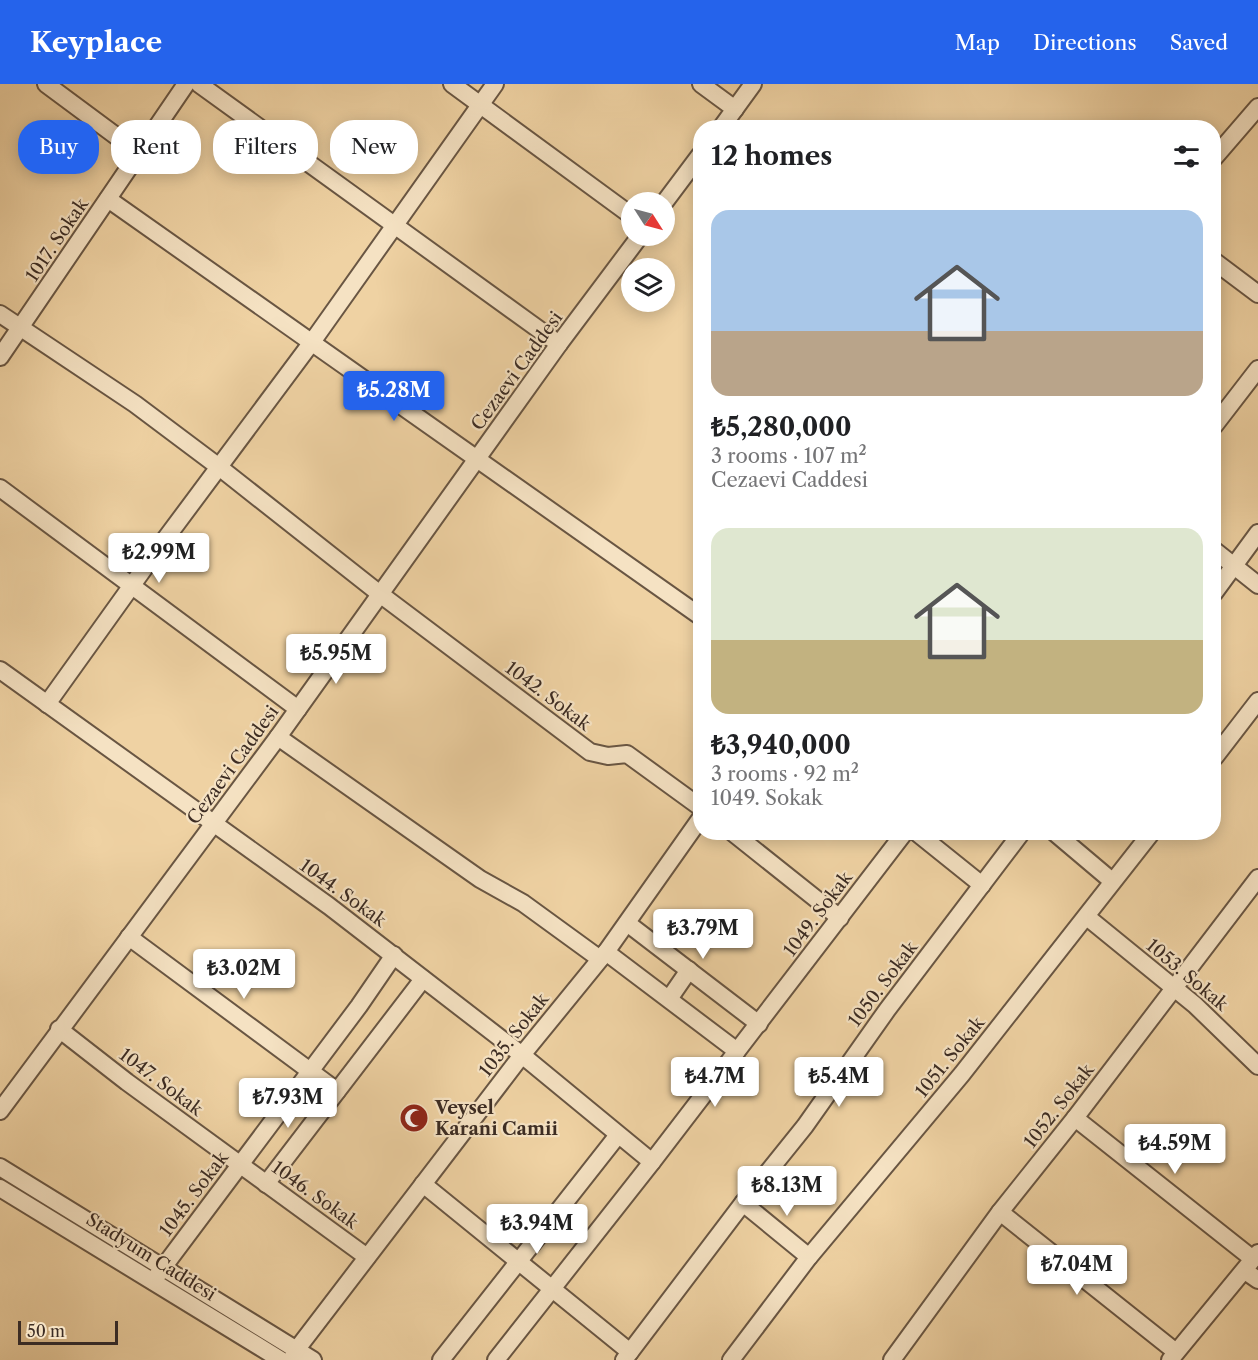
<!DOCTYPE html>
<meta charset="utf-8">
<style>
:root{--surface:#fff;--page:#f2f2f2;--text:#202124;--muted:#757577;--accent:#2563eb}
body{margin:0;font-family:"Libre Caslon Text",serif;background:var(--page);color:var(--text);height:100vh;display:flex;flex-direction:column;font-size:22px;white-space:nowrap}
*{box-sizing:border-box;margin:0}
p{font-size:20px;color:var(--muted)}
.icon{flex:none;width:33px;height:33px;fill:none;stroke:currentColor;stroke-width:2;stroke-linecap:round;stroke-linejoin:round}
.map{position:relative;flex:1;overflow:hidden}
.drawer{position:absolute;left:693px;top:36px;width:528px;height:720px;display:flex;flex-direction:column;background:var(--surface);border-radius:24px;box-shadow:0 3px 15px #0003}
.drawer>*{flex:none}
.top-card{position:absolute;left:18px;top:36px;width:570px;height:54px;display:flex;gap:12px}
.needle{width:39px;rotate:126deg}
.tools{position:absolute;left:621px;top:108px;display:grid;gap:12px}
.tools a{display:grid;place-items:center;width:54px;height:54px;border-radius:50%;background:var(--surface);box-shadow:0 3px 15px #0003;font-size:30px}
.scale{position:absolute;left:18px;bottom:15px;width:100px;box-sizing:border-box;padding-left:6px;border:3px solid #3c2c23;border-top:0;font-size:16px;line-height:21px;white-space:nowrap;color:#3c2c23;-webkit-text-stroke:4px #f5e2c3;paint-order:stroke}
.price{position:absolute;translate:-50% -51px;padding:0 14px;border-radius:6px;background:#fff;color:#222;font-size:20px;line-height:39px;filter:drop-shadow(0 2px 3px #0008)}
.price::after{content:'';position:absolute;left:50%;top:36px;width:18px;height:14px;margin-left:-9px;background:inherit;clip-path:polygon(0 0,100% 0,50% 100%)}
.price.on{background:var(--accent);color:#fff}
ul{padding:0;list-style:none}
li{display:grid;align-content:center;gap:12px;height:318px;padding:0 18px}
li span{display:grid;place-items:center;height:186px;border-radius:18px;color:#555}
li>.icon{margin-inline-start:auto}
span .icon{width:108px;height:108px;fill:#fffc;stroke-width:1}
li b{font-size:26px}
h2{display:flex;justify-content:space-between;align-items:center;height:72px;padding:0 18px;font-size:26px}
.pill{padding:0 21px;border-radius:24px;background:var(--surface);box-shadow:0 3px 15px #0003;font-size:21px;line-height:54px}
.pill.on{background:var(--accent);color:#fff}
header{display:flex;align-items:center;gap:36px;box-sizing:border-box;height:84px;padding:0 30px;background:var(--accent);color:#fff}
header strong{font-size:28px}
nav{display:flex;gap:33px;margin-inline-start:auto;font-size:21px}
.map>svg:first-child{display:block}
.lines{fill:none;stroke-linecap:round;stroke-linejoin:round}
.minor-casing{stroke:#695643;stroke-width:20}
.minor{stroke:#f5e2c3;stroke-width:16}
.labels{text-anchor:middle;dominant-baseline:central;stroke-width:4.5;stroke-linejoin:round;paint-order:stroke}
.street-label{font-size:18px;fill:#3c2c23;stroke:#f5e2c3}
.poi-label{font-size:18px;font-weight:bold;fill:#3c2c23;stroke:#f5e2c3;text-anchor:start}
</style>
<header>
<strong>Keyplace</strong>
<nav><a>Map</a><a>Directions</a><a>Saved</a></nav>
</header>
<div class="map">
<svg width="1258" height="1276" viewBox="0 0 1258 1276">
<rect width="100%" height="100%" fill="#efd2a3"/>
<filter id="stains"><feTurbulence type="fractalNoise" baseFrequency=".00333" numOctaves="4"/><feColorMatrix values="0 0 0 0 .2 0 0 0 0 .09 0 0 0 0 .02 0 0 0 .5 -.17"/></filter>
<radialGradient id="worn" r=".72"><stop offset=".6" stop-color="#630" stop-opacity="0"/><stop offset="1" stop-color="#630" stop-opacity=".3"/></radialGradient>
<g class="lines">
<g class="minor-casing">
<g id="minor">
<path d="M46 0 139 69"/>
<path d="M199 0 559 260"/>
<path d="M452 0 632 132"/>
<path d="M701 0 735 25"/>
<path d="M721 44 753 0"/>
<path d="M1214 74 1258 23"/>
<path d="M108 115 700 532"/>
<path d="M664 119 700 71"/>
<path d="M1214 177 1258 210"/>
<path d="M0 230 135 320 219 383 380 510 590 668 608 672 627 670 700 723"/>
<path d="M0 273 186 0"/>
<path d="M1214 342 1258 285"/>
<path d="M0 404 298 625"/>
<path d="M1214 466 1258 501"/>
<path d="M1214 509 1258 449"/>
<path d="M0 586 329 822 522 971 652 1078"/>
<path d="M47 620 163 458 312 258 495 0"/>
<path d="M278 653 480 795 523 819 600 875"/>
<path d="M1214 674 1258 617"/>
<path d="M732 748 840 834"/>
<path d="M916 748 982 801"/>
<path d="M1054 748 1112 797"/>
<path d="M1087 833 1195 921 1258 982"/>
<path d="M627 839 759 940"/>
<path d="M129 853 337 1007"/>
<path d="M606 868 737 967"/>
<path d="M669 915 689 886"/>
<path d="M59 945 127 998 367 1173"/>
<path d="M0 1027 278 653 559 260 640 152"/>
<path d="M1075 1034 1253 1175"/>
<path d="M0 1083 313 1276"/>
<path d="M266 1100 423 895"/>
<path d="M423 1100 630 1268"/>
<path d="M0 1104 281 1276"/>
<path d="M743 1119 809 1173"/>
<path d="M1000 1128 1176 1268"/>
<path d="M1245 1187 1258 1196"/>
<path d="M153 1197 359 922 394 871"/>
<path d="M291 1276 297 1265 522 971 606 868 700 735"/>
<path d="M441 1276 618 1051"/>
<path d="M496 1276 652 1078 905 748"/>
<path d="M624 1276 743 1119 805 1042 887 926 1022 748"/>
<path d="M731 1276 809 1173 962 990 1152 748"/>
<path d="M892 1276 1000 1128 1075 1034 1258 794"/>
<path d="M1170 1276 1258 1169"/>
</g>
</g>
<use href="#minor" class="minor"/>
</g>
<defs>
<g id="mosque-disc" transform="scale(1.5)"><circle r="9.5" fill="#8f2418" stroke="#f5e2c3"/><path d="M3.5-4.9A6 6 0 1 0 3.5 4.9A5 5 0 1 1 3.5-4.9Z" fill="#fff"/></g>
</defs>
<g fill-rule="evenodd">
<use href="#mosque-disc" x="414" y="1034"/>
</g>
<g class="labels">
<g class="street-label">
<text transform="translate(57 156) rotate(-56)">1017. Sokak</text>
<text transform="translate(517 287) rotate(-54)">Cezaevi Caddesi</text>
<text transform="translate(548 612) rotate(37)">1042. Sokak</text>
<text transform="translate(233 681) rotate(-54)">Cezaevi Caddesi</text>
<text transform="translate(343 809) rotate(36)">1044. Sokak</text>
<text transform="translate(818 830) rotate(-53)">1049. Sokak</text>
<text transform="translate(1187 891) rotate(40)">1053. Sokak</text>
<text transform="translate(883 900) rotate(-53)">1050. Sokak</text>
<text transform="translate(514 951) rotate(-52)">1035. Sokak</text>
<text transform="translate(950 973) rotate(-51)">1051. Sokak</text>
<text transform="translate(161 998) rotate(37)">1047. Sokak</text>
<text transform="translate(1059 1022) rotate(-52)">1052. Sokak</text>
<text transform="translate(194 1110) rotate(-53)">1045. Sokak</text>
<text transform="translate(315 1111) rotate(36)">1046. Sokak</text>
<text transform="translate(151 1173) rotate(32)">Stadyum Caddesi</text>
</g>
<g class="poi-label">
<text x="435" y="1024">Veysel<tspan x="435" dy="21">Karani Camii</tspan></text>
</g>
</g>
<rect width="100%" height="100%" filter="url(#stains)"/>
<rect width="100%" height="100%" fill="url(#worn)"/>
</svg>
<div class="tools">
<a><svg class="needle" viewBox="-14 -14 28 28"><path d="M0-13l5 13h-10z" fill="#e53935"/><path d="M0 13l5-13h-10z" fill="#757577"/></svg></a>
<a><svg class="icon" aria-label="layers" viewBox="0 0 24 24"><path d="M12 4l9 5-9 5-9-5zM3 14l9 5 9-5"/></svg></a>
</div>
<div class="scale">50 m</div>
<b class="price on" style="left:394px;top:338px">₺5.28M</b>
<b class="price" style="left:159px;top:500px">₺2.99M</b>
<b class="price" style="left:336px;top:601px">₺5.95M</b>
<b class="price" style="left:703px;top:876px">₺3.79M</b>
<b class="price" style="left:244px;top:916px">₺3.02M</b>
<b class="price" style="left:715px;top:1024px">₺4.7M</b>
<b class="price" style="left:839px;top:1024px">₺5.4M</b>
<b class="price" style="left:288px;top:1045px">₺7.93M</b>
<b class="price" style="left:1175px;top:1091px">₺4.59M</b>
<b class="price" style="left:787px;top:1133px">₺8.13M</b>
<b class="price" style="left:537px;top:1171px">₺3.94M</b>
<b class="price" style="left:1077px;top:1212px">₺7.04M</b>
<div class="top-card">
<a class="pill on">Buy</a>
<a class="pill">Rent</a>
<a class="pill">Filters</a>
<a class="pill">New</a>
</div>
<section class="drawer">
<h2>12 homes<svg class="icon" aria-label="filters" viewBox="0 0 24 24"><path d="M4 7h16M4 17h16"/><circle cx="9" cy="7" r="2"/><circle cx="15" cy="17" r="2"/></svg></h2>
<ul>
<li><span style="background:linear-gradient(#a9c7e8 65%,#b9a48a 0)"><svg class="icon" aria-label="home" viewBox="0 0 24 24"><path d="M3 11l9-7 9 7M6 9v11h12V9"/></svg></span><div><b>₺5,280,000</b><p>3 rooms · 107 m²</p><p>Cezaevi Caddesi</p></div></li>
<li><span style="background:linear-gradient(#dfe7d0 60%,#c2b280 0)"><svg class="icon" aria-label="home" viewBox="0 0 24 24"><path d="M3 11l9-7 9 7M6 9v11h12V9"/></svg></span><div><b>₺3,940,000</b><p>3 rooms · 92 m²</p><p>1049. Sokak</p></div></li>
</ul>
</section>
</div>
